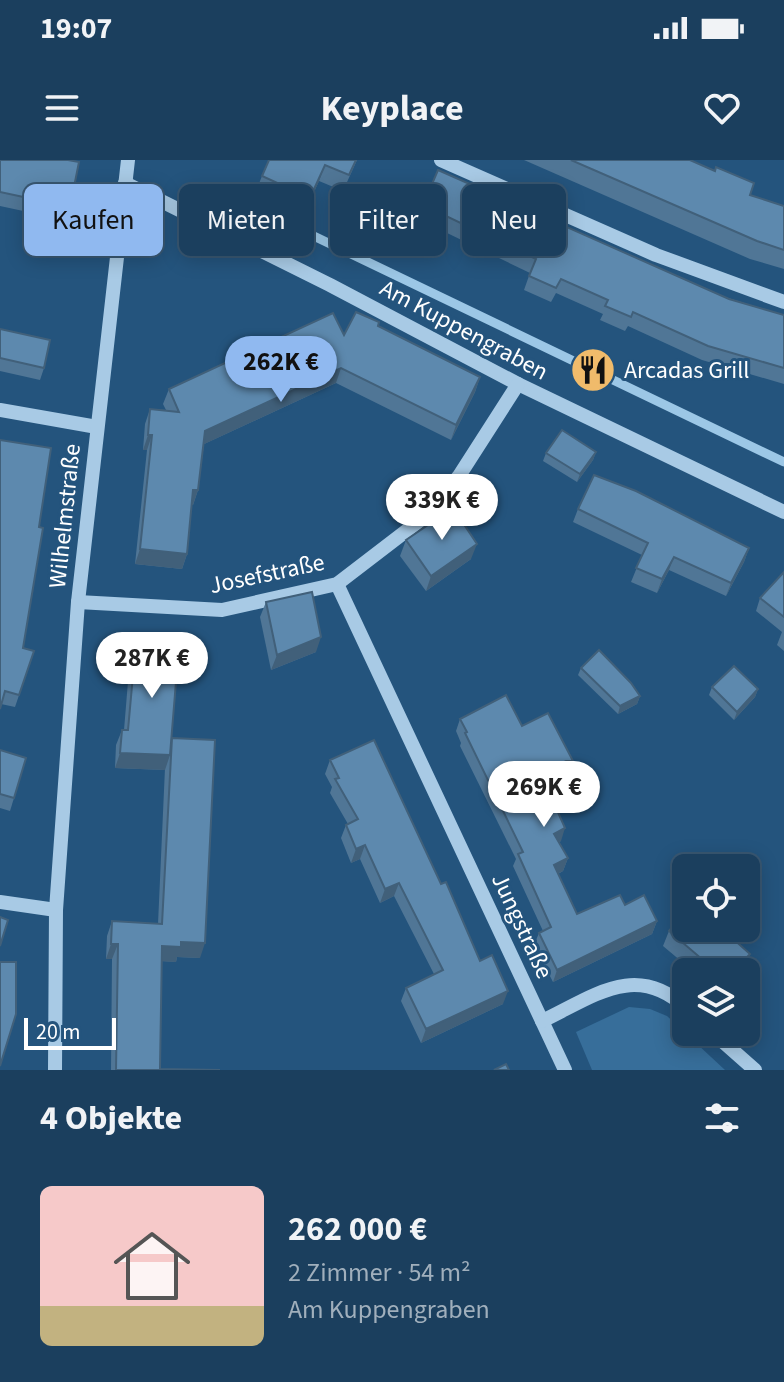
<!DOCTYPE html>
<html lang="de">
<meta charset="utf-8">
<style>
:root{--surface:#1b3f5e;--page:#244664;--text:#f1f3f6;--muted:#a0afbc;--line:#395873;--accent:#90b9f0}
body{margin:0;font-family:"Source Sans 3",sans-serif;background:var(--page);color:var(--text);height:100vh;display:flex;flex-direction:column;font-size:30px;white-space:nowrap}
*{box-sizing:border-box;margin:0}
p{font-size:26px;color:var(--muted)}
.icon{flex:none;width:44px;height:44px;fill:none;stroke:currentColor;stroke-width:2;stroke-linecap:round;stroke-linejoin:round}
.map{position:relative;height:910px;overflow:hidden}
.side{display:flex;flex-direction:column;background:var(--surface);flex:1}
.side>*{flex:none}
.banner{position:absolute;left:24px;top:24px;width:736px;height:72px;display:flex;gap:16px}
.controls{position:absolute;left:672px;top:694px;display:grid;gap:16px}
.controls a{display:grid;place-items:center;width:88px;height:88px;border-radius:12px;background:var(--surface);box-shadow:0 4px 20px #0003,0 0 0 2px var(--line);font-size:40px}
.scale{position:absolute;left:24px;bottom:20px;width:92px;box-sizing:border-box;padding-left:8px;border:4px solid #fff;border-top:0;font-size:22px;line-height:28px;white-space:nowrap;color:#fff;-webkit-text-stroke:6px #24547d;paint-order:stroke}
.price{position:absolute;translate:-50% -68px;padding:0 18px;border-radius:28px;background:#fff;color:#222;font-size:26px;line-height:52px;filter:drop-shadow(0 2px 4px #0008)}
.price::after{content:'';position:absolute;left:50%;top:48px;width:24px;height:18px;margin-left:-12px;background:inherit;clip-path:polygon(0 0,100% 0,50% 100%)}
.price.selected{background:var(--accent);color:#111}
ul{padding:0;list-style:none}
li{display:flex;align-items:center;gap:24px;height:200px;padding:0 40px}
li span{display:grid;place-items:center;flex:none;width:224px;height:160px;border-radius:12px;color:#555}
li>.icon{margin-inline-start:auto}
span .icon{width:96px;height:96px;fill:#fffc;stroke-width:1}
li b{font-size:34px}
h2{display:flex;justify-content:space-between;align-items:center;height:96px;padding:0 40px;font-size:34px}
.tag{padding:0 28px;border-radius:12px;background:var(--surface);box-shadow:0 4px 20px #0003,0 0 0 2px var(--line);font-size:28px;line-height:72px}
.tag.selected{background:var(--accent);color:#111}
.status{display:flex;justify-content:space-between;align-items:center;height:56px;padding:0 40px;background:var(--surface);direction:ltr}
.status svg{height:22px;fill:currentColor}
header{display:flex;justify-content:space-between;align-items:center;height:104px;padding:0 40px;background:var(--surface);font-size:36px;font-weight:700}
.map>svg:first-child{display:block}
.green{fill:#376e9a}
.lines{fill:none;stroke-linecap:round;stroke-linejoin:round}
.stream{stroke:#9cc7e6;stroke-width:9}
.minor{stroke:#a8cae5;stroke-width:14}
.wall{fill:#507696}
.shaded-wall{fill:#41607a}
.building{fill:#5d89ae;stroke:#41607a;stroke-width:2}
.labels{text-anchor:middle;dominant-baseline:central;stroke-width:6;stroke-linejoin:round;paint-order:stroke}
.street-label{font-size:24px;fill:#fff;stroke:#24547d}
.poi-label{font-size:24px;fill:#fff;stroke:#24547d;text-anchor:start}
</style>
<div class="status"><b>19:07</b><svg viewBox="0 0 49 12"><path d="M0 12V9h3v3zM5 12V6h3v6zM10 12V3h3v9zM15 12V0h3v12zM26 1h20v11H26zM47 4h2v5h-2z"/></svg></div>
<header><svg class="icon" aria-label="menu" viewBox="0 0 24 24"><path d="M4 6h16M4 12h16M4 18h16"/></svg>Keyplace<svg class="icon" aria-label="heart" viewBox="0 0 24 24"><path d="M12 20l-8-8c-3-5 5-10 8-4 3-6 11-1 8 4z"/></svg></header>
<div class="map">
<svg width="784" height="910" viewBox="0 0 784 910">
<rect width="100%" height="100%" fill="#24547d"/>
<path class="green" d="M629 847 650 849 667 856 725 910H592L576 872Z"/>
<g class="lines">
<path class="stream" d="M220 31 784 302"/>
<g class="minor">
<path d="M441 0 656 95 784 142"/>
<path d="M125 23 330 125 518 224 784 352"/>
<path d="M0 250 97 267"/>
<path d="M337 424 565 910"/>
<path d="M78 442 222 450 337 424 427 355 459 316 518 224"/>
<path d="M0 742 56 750"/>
<path d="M542 861C593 837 636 801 686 848"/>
<path d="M712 872 755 910"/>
<path d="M55 910 56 750 78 442 128 0"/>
</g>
</g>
<g class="wall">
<path d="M0 0 70 47 65 60 0 46Z"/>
<path d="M357 0 343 31 319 21 304 54 256 31 262 16Z"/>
<path d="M524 0H690L750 35 784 46V109L750 99Z"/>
<path d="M423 45 784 155V224L702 200 628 166 625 171 600 160 603 154 556 133 551 142 524 130 530 113 418 59Z"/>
<path d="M378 166 480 217 475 232 451 280 336 223 204 284 198 330 193 345H191L187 394 182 409 135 404 147 290H143L145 264 150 249 166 250 163 244 169 229 344 175Z"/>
<path d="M0 169 44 208 40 220 0 211Z"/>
<path d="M596 292 593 300 577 322 543 301 546 293Z"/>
<path d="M578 349 749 388 744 402 726 436 669 410 657 433 631 422 642 395 573 362Z"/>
<path d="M39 367 23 488 34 491 15 547 1 544Z"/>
<path d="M406 380 471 399 426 431 400 396Z"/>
<path d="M784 412V491L777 485 782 472 756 451 760 438Z"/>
<path d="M266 442 316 492 271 510 260 457Z"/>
<path d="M136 482 171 578 200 798 177 797 176 802 162 801 160 909 220 910H111L112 799H106L107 776 112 761 158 764 165 608V610L115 608 116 585 122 570H124L130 497Z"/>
<path d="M581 508 640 536 637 544 618 554 578 515Z"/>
<path d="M712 527 758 529 755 537 734 560 709 535Z"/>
<path d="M460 559 522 566 573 601 568 614H562L545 622 561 681 559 682 568 698 563 711 558 714 577 754 625 745 657 761 652 774 553 822 534 785 539 773 543 771 513 706 516 699 460 586 461 583 456 571Z"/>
<path d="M0 590 14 638 10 651 0 648Z"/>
<path d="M330 600 441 724 503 844 421 883 401 841 406 828 434 814 394 736 380 743 360 699 351 703 341 678 346 665 348 664 330 633 332 627 325 614Z"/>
<path d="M669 771 750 794 744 809 741 812H694L663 786Z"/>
</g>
<g class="shaded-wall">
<path d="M325 5 319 21 304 54 310 38Z"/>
<path d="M341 208 336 223 200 286 205 271Z"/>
<path d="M480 217 475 232 451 280 456 265Z"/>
<path d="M148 275H152L147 290H143Z"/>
<path d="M596 292 593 300 577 322 580 314Z"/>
<path d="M193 330H198L193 345H187Z"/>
<path d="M477 384 471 399 426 431 431 416Z"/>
<path d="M749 388 744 402 726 436 731 423Z"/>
<path d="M140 389 187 394 182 409 135 404Z"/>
<path d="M674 397 669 410 657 433 662 419Z"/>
<path d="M321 477 316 492 271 510 277 495Z"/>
<path d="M758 529 755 537 734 560 737 552Z"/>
<path d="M640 536 637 544 618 554 620 546Z"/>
<path d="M120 593 170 595 165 610 115 608Z"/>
<path d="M566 601H573L568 614H562L537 627 541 614Z"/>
<path d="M565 668 561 681 550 686 554 674Z"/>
<path d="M365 685 360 699 351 703 356 689Z"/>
<path d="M568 698 563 711 549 718 554 705Z"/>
<path d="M399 723 394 736 380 743 385 729Z"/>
<path d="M657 761 652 774 553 822 557 810Z"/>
<path d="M181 782 205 783 200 798 177 797 176 802 156 801 162 786Z"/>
<path d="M111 784H118L112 799H106Z"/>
<path d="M750 794 744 809 741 812H733Z"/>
<path d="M508 831 503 844 421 883 426 869Z"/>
</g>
<g class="building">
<path d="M0 0H68L79 2 70 47 0 32Z"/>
<path d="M269 0H356L349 15 325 5 310 38 262 16Z"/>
<path d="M571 0H690L715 11 716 7 754 23 750 35 784 46V90L757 81Z"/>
<path d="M438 10 729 139 784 155V208L708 186 633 152 631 157 605 146 608 140 561 119 556 128 529 116 536 99 423 45Z"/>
<path d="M356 152 379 162 378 166 480 217 456 265 341 208 205 271 198 330H193L187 394 140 389 152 275H148L150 249 179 252 169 229 333 153 344 175Z"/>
<path d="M0 169 50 180 44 208 0 198Z"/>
<path d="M562 270 596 292 580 314 546 293Z"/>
<path d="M0 280 51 288 39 367 43 368 23 488 34 491 19 535 5 531 0 549Z"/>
<path d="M594 315 636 331 749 388 731 423 674 397 662 419 636 408 648 383 578 349Z"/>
<path d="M453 348 477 384 431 416 406 380Z"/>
<path d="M784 412V457L760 438Z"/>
<path d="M312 432 321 477 277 495 266 442Z"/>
<path d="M136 482 179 485 170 595 120 593 122 570H128Z"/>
<path d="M599 490 631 523 640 536 620 546 581 508Z"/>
<path d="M734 506 758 529 737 552 712 527Z"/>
<path d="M506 535 522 566 548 553 573 601H566L541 614 565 668 554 674 568 698 554 705 577 754 620 735 625 745 644 735 657 761 557 810 539 773 551 767 518 694 523 692 465 573 467 572 460 559Z"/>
<path d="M172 578 215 580 205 783 181 782V787L162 786 160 909 220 910H116L118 784H111L112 761 162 764Z"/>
<path d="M374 580 441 724 446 722 480 801 492 795 508 831 426 869 406 828 443 810 399 723 385 729 365 685 356 689 346 665 358 659 335 619 339 618 330 600Z"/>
<path d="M0 590 26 598 14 638 0 634Z"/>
<path d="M686 751V768H721L750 794 733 812H717L669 771Z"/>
<path d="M0 757 8 760 0 786Z"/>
<path d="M0 802H16V854L0 906Z"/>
<path d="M506 904 509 910H494Z"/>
</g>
<defs>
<g id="restaurant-disc" transform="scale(2.3)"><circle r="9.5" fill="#f0bb6b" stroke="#24547d"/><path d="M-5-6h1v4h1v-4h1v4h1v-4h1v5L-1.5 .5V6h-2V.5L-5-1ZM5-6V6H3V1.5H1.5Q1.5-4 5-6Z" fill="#111"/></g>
</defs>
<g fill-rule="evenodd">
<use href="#restaurant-disc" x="593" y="210"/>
</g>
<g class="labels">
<g class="street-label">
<text transform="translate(464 170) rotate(28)">Am Kuppengraben</text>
<text transform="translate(65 356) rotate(-84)">Wilhelmstraße</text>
<text transform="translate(267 414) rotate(-12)">Josefstraße</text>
<text transform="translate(522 766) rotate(65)">Jungstraße</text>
</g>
<g class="poi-label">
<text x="624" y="210">Arcadas Grill</text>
</g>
</g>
</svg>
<div class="controls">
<a><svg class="icon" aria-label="locate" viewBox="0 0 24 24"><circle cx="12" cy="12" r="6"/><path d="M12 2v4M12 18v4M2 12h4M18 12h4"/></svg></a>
<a><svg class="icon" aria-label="layers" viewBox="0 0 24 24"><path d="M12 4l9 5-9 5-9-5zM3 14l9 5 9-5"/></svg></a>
</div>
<div class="scale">20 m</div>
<b class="price selected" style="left:281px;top:244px">262K €</b>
<b class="price" style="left:442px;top:382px">339K €</b>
<b class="price" style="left:152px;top:540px">287K €</b>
<b class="price" style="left:544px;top:669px">269K €</b>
<div class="banner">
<a class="tag selected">Kaufen</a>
<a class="tag">Mieten</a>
<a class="tag">Filter</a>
<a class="tag">Neu</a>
</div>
</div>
<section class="side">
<h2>4 Objekte<svg class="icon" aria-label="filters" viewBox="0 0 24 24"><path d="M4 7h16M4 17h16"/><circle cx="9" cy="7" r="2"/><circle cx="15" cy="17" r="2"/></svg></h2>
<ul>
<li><span style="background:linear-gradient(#f6c9c9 75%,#c2b280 0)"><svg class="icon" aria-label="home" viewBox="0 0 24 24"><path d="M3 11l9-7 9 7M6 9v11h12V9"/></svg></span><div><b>262 000 €</b><p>2 Zimmer · 54 m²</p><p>Am Kuppengraben</p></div></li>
</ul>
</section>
